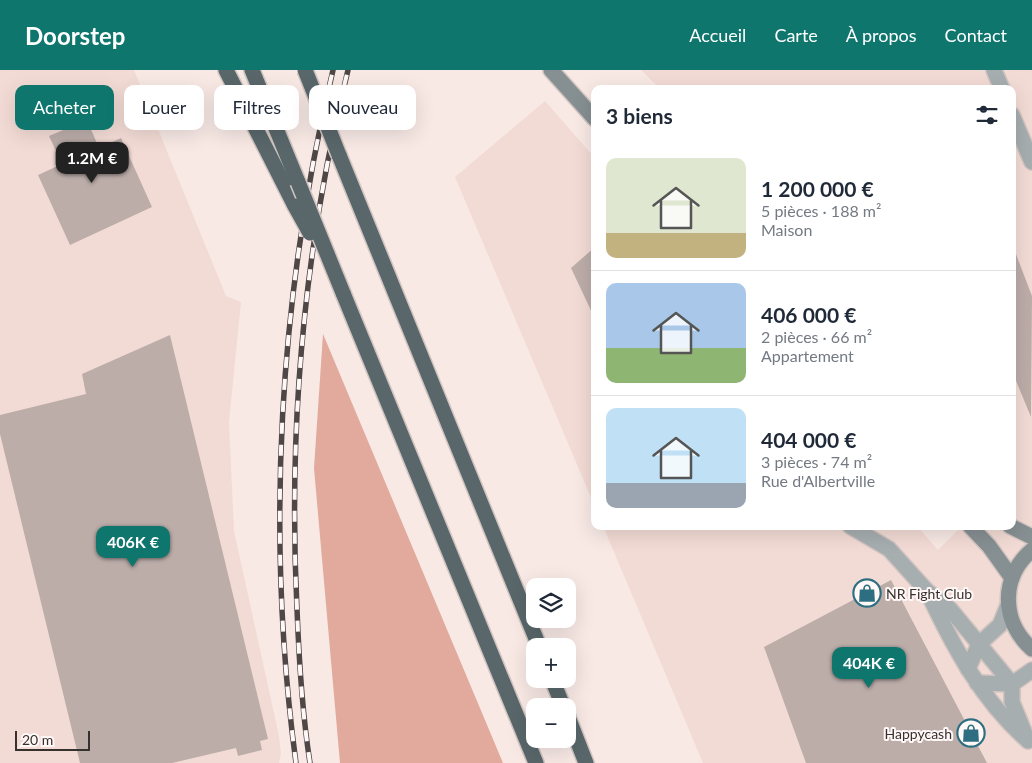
<!DOCTYPE html>
<html lang="fr">
<meta charset="utf-8">
<style>
:root{--surface:#fff;--page:#f6f6f7;--text:#1f2937;--muted:#747a83;--line:#e0e1e3;--accent:#0f766e}
body{margin:0;font-family:Lato,sans-serif;background:var(--page);color:var(--text);height:100vh;display:flex;flex-direction:column;font-size:19px;white-space:nowrap}
*{box-sizing:border-box;margin:0}
p{font-size:16px;color:var(--muted)}
.icon{flex:none;width:28px;height:28px;fill:none;stroke:currentColor;stroke-width:2;stroke-linecap:round;stroke-linejoin:round}
.map{position:relative;flex:1;overflow:hidden}
.side{position:absolute;left:591px;top:15px;width:425px;height:445px;display:flex;flex-direction:column;background:var(--surface);border-radius:10px;box-shadow:0 5px 20px #0002}
.side>*{flex:none}
.guide{position:absolute;left:15px;top:15px;width:475px;height:45px;display:flex;gap:10px}
.buttons{position:absolute;left:526px;top:508px;display:grid;gap:10px}
.buttons a{display:grid;place-items:center;width:50px;height:50px;border-radius:10px;background:var(--surface);box-shadow:0 5px 20px #0002;font-size:25px}
.scale{position:absolute;left:15px;bottom:12px;width:75px;box-sizing:border-box;padding-left:5px;border:2px solid #36302f;border-top:0;font-size:14px;line-height:18px;white-space:nowrap;color:#36302f;-webkit-text-stroke:4px #fff8f7;paint-order:stroke}
.price{position:absolute;translate:-50% -42px;padding:0 11px;border-radius:10px;background:var(--accent);color:#fff;font-size:16px;line-height:32px;filter:drop-shadow(0 1px 2px #0008)}
.price::after{content:'';position:absolute;left:50%;top:30px;width:15px;height:11px;margin-left:-8px;background:inherit;clip-path:polygon(0 0,100% 0,50% 100%)}
.price.current{background:#222;color:#fff}
ul{padding:0;list-style:none}
li{display:flex;align-items:center;gap:15px;height:125px;padding:0 15px}
li+li{border-top:1px solid var(--line)}
li span{display:grid;place-items:center;flex:none;width:140px;height:100px;border-radius:10px;color:#555}
li>.icon{margin-inline-start:auto}
span .icon{width:60px;height:60px;fill:#fffc;stroke-width:1}
li b{font-size:21px}
h2{display:flex;justify-content:space-between;align-items:center;height:60px;padding:0 15px;font-size:21px}
.pill{padding:0 18px;border-radius:10px;background:var(--surface);box-shadow:0 5px 20px #0002;font-size:18px;line-height:45px}
.pill.current{background:var(--accent);color:#fff}
header{display:flex;align-items:center;gap:30px;box-sizing:border-box;height:70px;padding:0 25px;background:var(--accent);color:#fff}
header strong{font-size:24px}
nav{display:flex;gap:28px;margin-inline-start:auto;font-size:18px}
.map>svg:first-child{display:block}
.built{fill:#f3dbd5}
.forest{fill:#e1aa9c}
.building{fill:#bcada9}
.lines{fill:none;stroke-linecap:round;stroke-linejoin:round}
.street-casing{stroke:#d1c4c1;stroke-width:18}
.secondary-casing{stroke:#d1c4c1;stroke-width:18}
.highway-casing{stroke:#d1c4c1;stroke-width:18}
.street{stroke:#a7aeb0;stroke-width:15}
.secondary{stroke:#868f92;stroke-width:15}
.highway{stroke:#59676b;stroke-width:15}
.rail-casing{stroke:#4e4746;stroke-width:5.5}
.rail{stroke:#fff8f7;stroke-width:4;stroke-dasharray:11;stroke-linecap:butt}
.highway-bridge-casing{stroke:#d1c4c1;stroke-width:18;stroke-linecap:butt}
.highway-bridge{stroke:#59676b;stroke-width:15}
.labels{text-anchor:middle;dominant-baseline:central;stroke-width:4;stroke-linejoin:round;paint-order:stroke}
.poi-label{font-size:14px;fill:#36302f;stroke:#fff8f7;text-anchor:start}
</style>
<header>
<strong>Doorstep</strong>
<nav><a>Accueil</a><a>Carte</a><a>À propos</a><a>Contact</a></nav>
</header>
<div class="map">
<svg width="1032" height="693" viewBox="0 0 1032 693">
<rect width="100%" height="100%" fill="#f8e9e5"/>
<g class="built">
<path d="M0 0H134L226 226 241 232 229 352 234 461 279 666 281 684 279 693H0Z"/>
<path d="M641 0H1032V693H703L603 456H917L938 480 962 456H1012V19H660Z"/>
<path d="M545 31 595 88V437L455 107Z"/>
</g>
<path class="forest" d="M323 264 503 693H340L314 398Z"/>
<g class="building">
<path d="M87 50 99 78 121 68 152 137 70 175 38 105 62 94 49 66Z"/>
<path d="M595 177V249L571 198Z"/>
<path d="M1014 179 1032 226 1031 347 1012 301Z"/>
<path d="M170 265 268 669 260 671 262 680 238 686 236 678 172 693H80L0 364V345L86 324 82 304Z"/>
<path d="M891 510 902 531 987 693H806L764 577Z"/>
</g>
<g class="lines">
<g class="street-casing">
<g id="street">
<path d="M994 0 1002 19"/>
<path d="M1012 45 1032 92"/>
<path d="M850 456 889 479 927 521 950 539 979 574 1012 614V632L1028 671"/>
<path d="M929 525C954 578 982 630 1026 669"/>
<path d="M968 599 979 574 1000 555 1008 535"/>
<path d="M977 613 1012 614 1032 600"/>
</g>
</g>
<g class="secondary-casing">
<g id="secondary">
<path d="M551 0 595 49"/>
<path d="M970 456 989 476 1012 508"/>
<path d="M1010 456 1032 467"/>
<path d="M1032 480C1000 507 1001 552 1032 579"/>
</g>
</g>
<g class="highway-casing">
<g id="highway">
<path d="M226 0 295 136"/>
<path d="M252 0 298 112"/>
<path d="M339 85 539 576"/>
<path d="M343 223 536 693"/>
<path d="M552 609 563 636"/>
<path d="M568 647 586 693"/>
</g>
</g>
<use href="#street" class="street"/>
<use href="#secondary" class="secondary"/>
<use href="#highway" class="highway"/>
<g class="rail-casing">
<g id="rail">
<path d="M296 693C265 462 279 226 333 0"/>
<path d="M310 693C302 642 299 591 297 539 288 358 304 176 348 0"/>
</g>
</g>
<use href="#rail" class="rail"/>
<g class="highway-bridge-casing">
<g id="highway-bridge">
<path d="M305 0 339 85"/>
<path d="M298 112 343 223"/>
<path d="M295 136 310 163"/>
</g>
</g>
<use href="#highway-bridge" class="highway-bridge"/>
</g>
<defs>
<g id="shop-ring" transform="scale(1.4375)"><circle r="9.5" fill="#fff8f7" stroke="#2d6f81" stroke-width="1.5"/><path d="M-5-2.5h2.3a2.7 3.5 0 0 1 5.4 0H5L5.5 6h-11ZM-1.5-2.5h3a1.5 2.3 0 0 0-3 0Z" fill="#2d6f81"/></g>
</defs>
<g fill-rule="evenodd">
<use href="#shop-ring" x="867" y="523"/>
<use href="#shop-ring" x="971" y="663"/>
</g>
<g class="labels">
<g class="poi-label">
<text x="886" y="523">NR Fight Club</text>
<text x="952" y="663" text-anchor="end">Happycash</text>
</g>
</g>
</svg>
<div class="buttons">
<a><svg class="icon" aria-label="layers" viewBox="0 0 24 24"><path d="M12 4l9 5-9 5-9-5zM3 14l9 5 9-5"/></svg></a>
<a>+</a>
<a>−</a>
</div>
<div class="scale">20 m</div>
<b class="price current" style="left:92px;top:114px">1.2M €</b>
<b class="price" style="left:133px;top:498px">406K €</b>
<b class="price" style="left:869px;top:619px">404K €</b>
<div class="guide">
<a class="pill current">Acheter</a>
<a class="pill">Louer</a>
<a class="pill">Filtres</a>
<a class="pill">Nouveau</a>
</div>
<section class="side">
<h2>3 biens<svg class="icon" aria-label="filters" viewBox="0 0 24 24"><path d="M4 7h16M4 17h16"/><circle cx="9" cy="7" r="2"/><circle cx="15" cy="17" r="2"/></svg></h2>
<ul>
<li><span style="background:linear-gradient(#dfe7d0 75%,#c2b280 0)"><svg class="icon" aria-label="home" viewBox="0 0 24 24"><path d="M3 11l9-7 9 7M6 9v11h12V9"/></svg></span><div><b>1 200 000 €</b><p>5 pièces · 188 m²</p><p>Maison</p></div></li>
<li><span style="background:linear-gradient(#a9c7e8 65%,#8fb573 0)"><svg class="icon" aria-label="home" viewBox="0 0 24 24"><path d="M3 11l9-7 9 7M6 9v11h12V9"/></svg></span><div><b>406 000 €</b><p>2 pièces · 66 m²</p><p>Appartement</p></div></li>
<li><span style="background:linear-gradient(#bfe0f5 75%,#9aa5b1 0)"><svg class="icon" aria-label="home" viewBox="0 0 24 24"><path d="M3 11l9-7 9 7M6 9v11h12V9"/></svg></span><div><b>404 000 €</b><p>3 pièces · 74 m²</p><p>Rue d'Albertville</p></div></li>
</ul>
</section>
</div>
